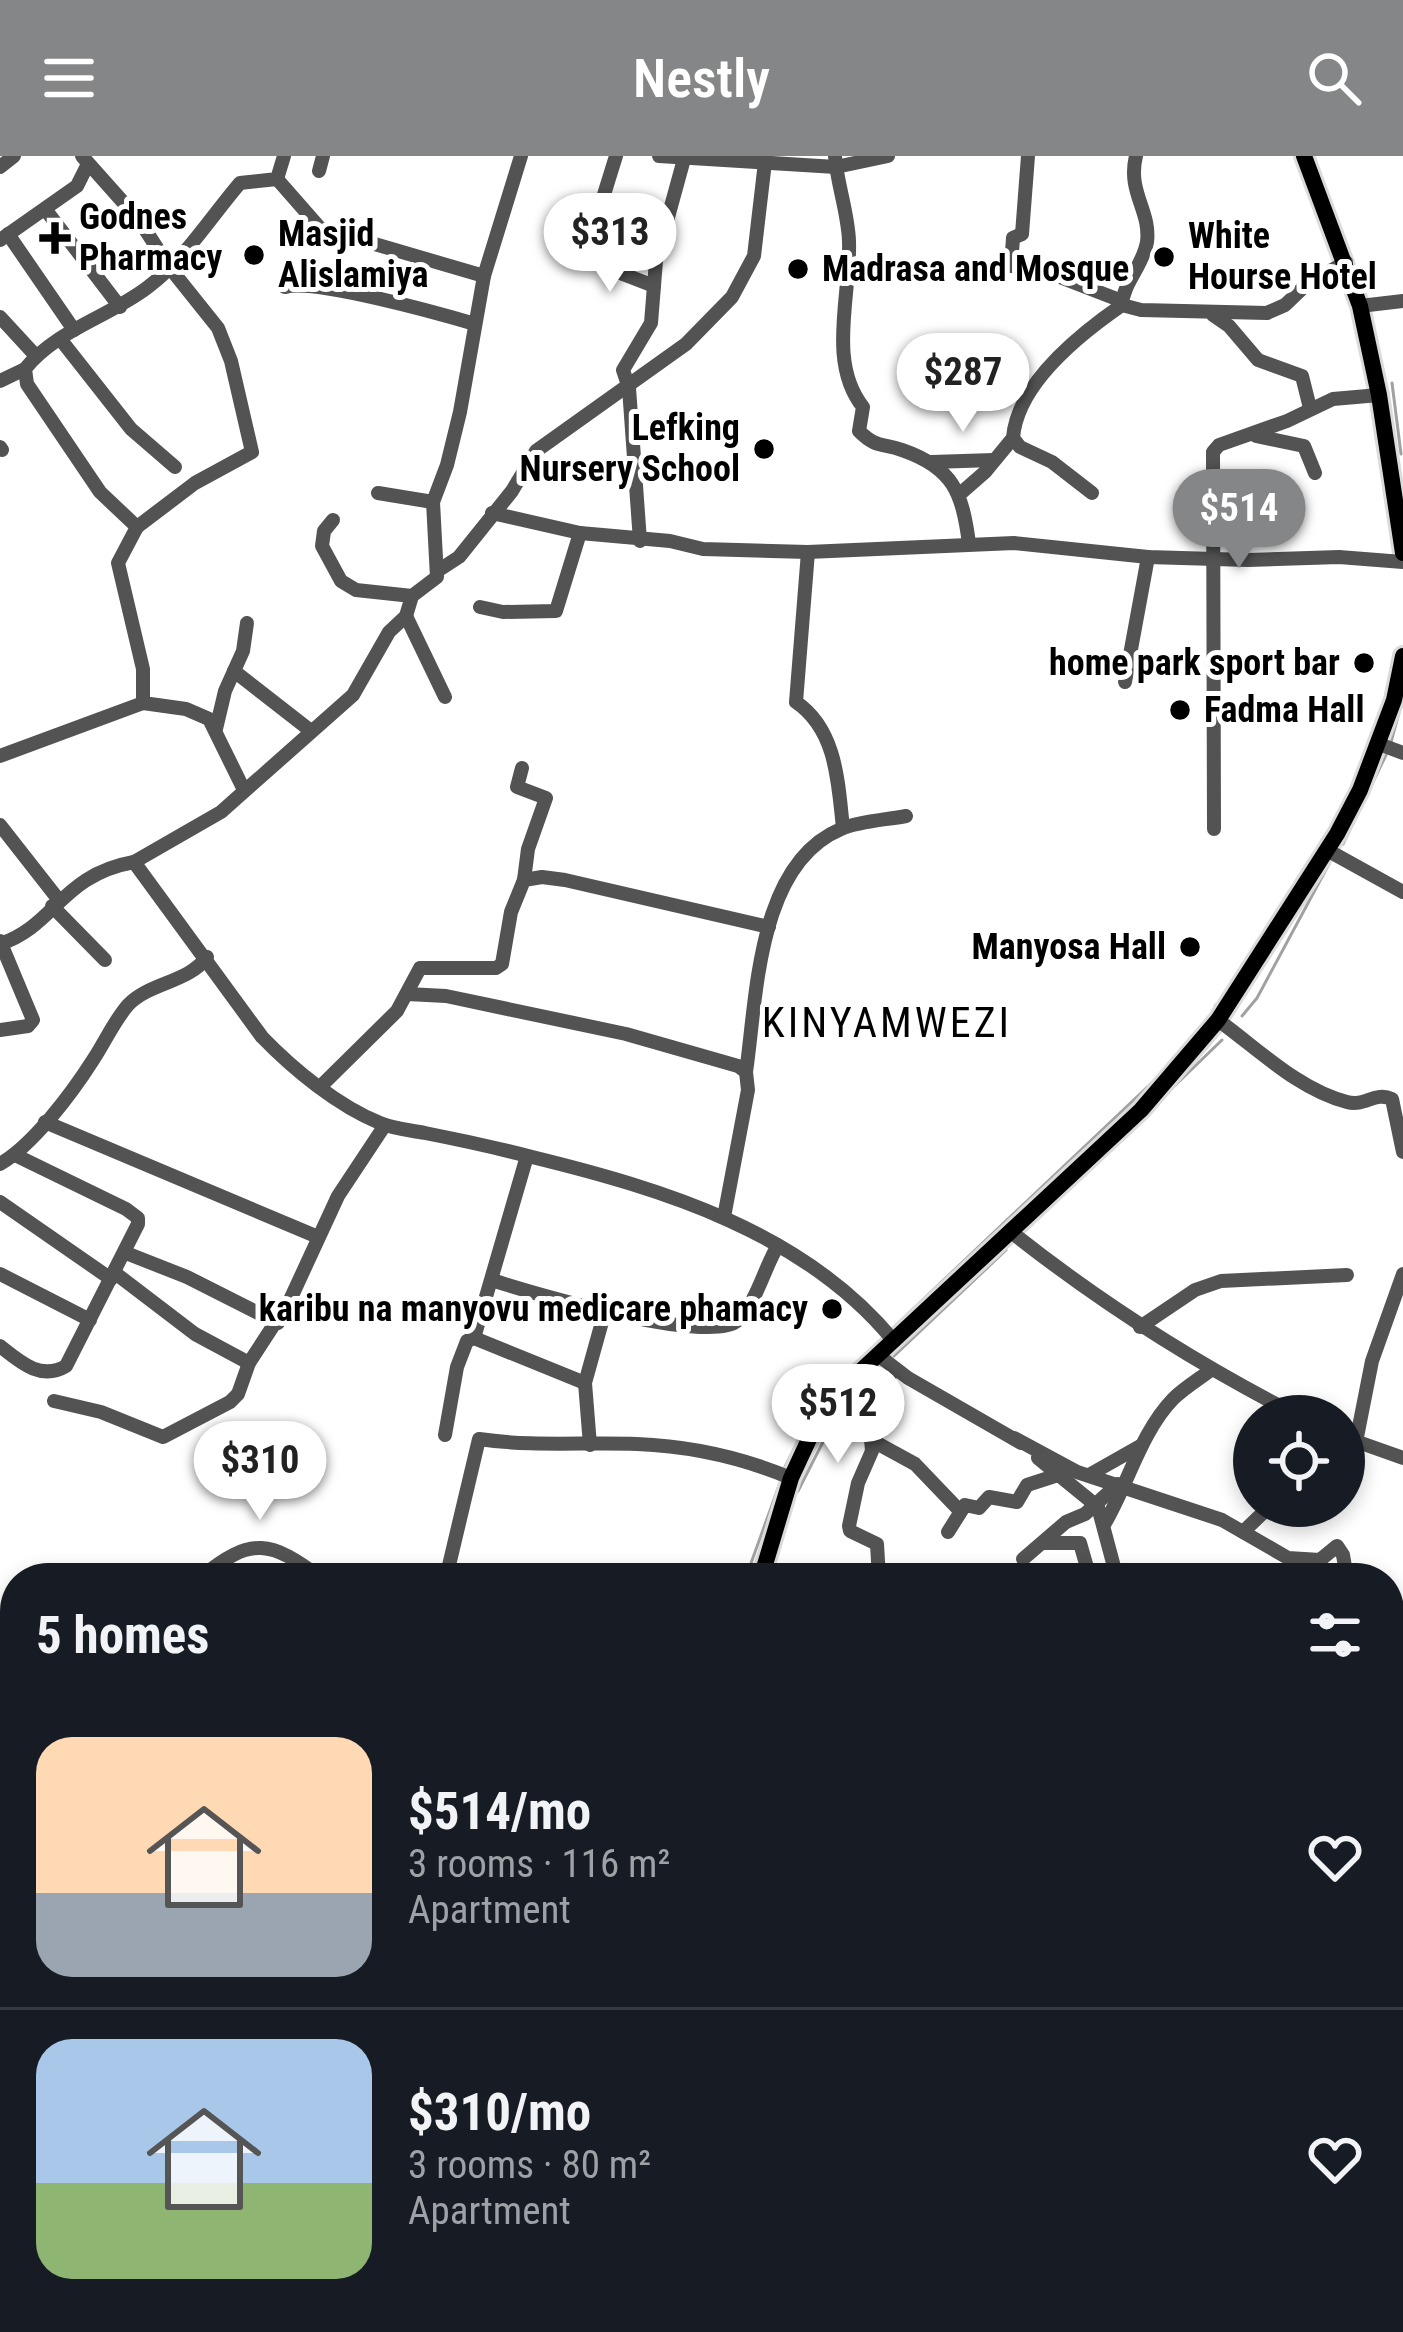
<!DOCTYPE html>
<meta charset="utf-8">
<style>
:root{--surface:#171b24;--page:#20242c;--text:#f1f3f6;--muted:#9ea1a6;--line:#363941;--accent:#858687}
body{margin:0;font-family:"Roboto Condensed",sans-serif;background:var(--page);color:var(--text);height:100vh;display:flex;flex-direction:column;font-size:45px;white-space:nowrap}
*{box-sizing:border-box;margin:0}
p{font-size:39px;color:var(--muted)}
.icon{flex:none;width:66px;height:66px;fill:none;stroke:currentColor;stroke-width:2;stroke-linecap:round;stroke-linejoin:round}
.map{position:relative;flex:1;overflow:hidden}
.panel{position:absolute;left:0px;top:1407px;width:1404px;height:771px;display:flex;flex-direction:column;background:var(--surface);border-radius:48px 48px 0 0;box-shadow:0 6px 18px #0003}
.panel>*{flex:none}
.buttons{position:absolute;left:1233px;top:1239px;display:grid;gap:24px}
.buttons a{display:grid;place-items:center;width:132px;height:132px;border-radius:50%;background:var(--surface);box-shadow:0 6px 18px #0003;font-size:60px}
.price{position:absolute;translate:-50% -102px;padding:0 27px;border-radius:42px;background:#fff;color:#222;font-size:39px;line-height:78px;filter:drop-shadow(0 3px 6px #0008)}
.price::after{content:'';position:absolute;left:50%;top:72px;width:36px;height:27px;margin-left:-18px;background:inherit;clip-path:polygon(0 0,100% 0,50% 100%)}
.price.selected{background:var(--accent);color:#fff}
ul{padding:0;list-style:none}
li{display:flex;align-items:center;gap:36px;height:300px;padding:0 36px}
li+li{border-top:3px solid var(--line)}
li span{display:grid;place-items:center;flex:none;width:336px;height:240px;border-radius:36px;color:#555}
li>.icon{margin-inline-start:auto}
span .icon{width:144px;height:144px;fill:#fffc;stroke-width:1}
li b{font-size:51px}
h2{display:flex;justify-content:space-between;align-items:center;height:144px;padding:0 36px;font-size:51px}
header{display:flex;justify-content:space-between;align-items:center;height:156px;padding:0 36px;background:var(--accent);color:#fff;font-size:54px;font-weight:600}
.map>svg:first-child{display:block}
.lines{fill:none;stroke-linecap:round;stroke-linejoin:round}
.stream{stroke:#a1a1a1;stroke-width:3}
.major-casing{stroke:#dbdbdb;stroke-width:22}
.minor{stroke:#535353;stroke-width:14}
.major{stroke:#000;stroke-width:16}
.poi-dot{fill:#000;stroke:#fff;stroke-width:4.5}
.labels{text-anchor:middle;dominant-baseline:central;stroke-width:10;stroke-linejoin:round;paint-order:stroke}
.poi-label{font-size:36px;font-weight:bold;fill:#000;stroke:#fff;text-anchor:start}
.quarter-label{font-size:42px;letter-spacing:3px;fill:#000;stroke:#fff}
</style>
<header><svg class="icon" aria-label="menu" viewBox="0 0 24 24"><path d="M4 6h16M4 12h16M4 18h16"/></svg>Nestly<svg class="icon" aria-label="search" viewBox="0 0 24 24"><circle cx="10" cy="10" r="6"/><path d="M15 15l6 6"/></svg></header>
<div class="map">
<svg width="1403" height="2176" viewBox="0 0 1403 2176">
<rect width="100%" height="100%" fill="#fff"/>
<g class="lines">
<g class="stream">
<path d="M1392 227 1401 298"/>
<path d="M1391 586 1403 542"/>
<path d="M1343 688 1386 599"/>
<path d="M1242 860 1257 842 1329 708"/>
<path d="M1209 863 1216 849"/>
<path d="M1163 941 1222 884"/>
<path d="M1027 1073 1057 1044"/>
<path d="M892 1173 1159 920"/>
<path d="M894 1200 1006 1094"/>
<path d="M785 1311 809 1263 845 1220"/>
<path d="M798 1335 828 1276 859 1236"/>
<path d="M750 1410 781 1324"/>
</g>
<g class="major-casing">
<g id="major">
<path d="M1304 0 1360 150 1379 239 1403 397"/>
<path d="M761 1422 791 1322 810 1281 852 1223 1141 954 1218 864 1337 678 1360 634 1394 544 1403 500"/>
<path d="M689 2176 690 2163"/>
</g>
</g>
<g class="minor">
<path d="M82 0 139 64 170 112 218 172 231 205 252 296 195 327 137 371"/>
<path d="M616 0 584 103 654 130"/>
<path d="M659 0 836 11 888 0"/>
<path d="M835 0C837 28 848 56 849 85 851 139 827 206 863 251L859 275C876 292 881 287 902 294 954 312 962 337 969 387"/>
<path d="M1028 0 1022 78 1013 82 1011 110 1039 113 1122 145"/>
<path d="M1136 0C1127 36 1151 55 1147 86 1143 110 1123 127 1122 149L1141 154 1267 157 1285 149 1307 128 1346 106"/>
<path d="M0 11 14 0"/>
<path d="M319 15 323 0"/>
<path d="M277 23 320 72 484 120"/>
<path d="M45 53 120 151"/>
<path d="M8 78 74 174"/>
<path d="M0 84 77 30 88 8"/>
<path d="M285 131C313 122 441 158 475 168"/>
<path d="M1360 150 1403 145"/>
<path d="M1213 159 1229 170 1258 204 1302 220 1310 252"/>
<path d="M0 161 36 200"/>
<path d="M61 184 131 273 175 311"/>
<path d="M0 225 25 213"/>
<path d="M1256 280 1304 290 1315 317"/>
<path d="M0 291 2 294"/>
<path d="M932 306 994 304"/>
<path d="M378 337 433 346"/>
<path d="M961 337 985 316 1013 282"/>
<path d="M1092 337 1052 306 1020 291 1013 282C1017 228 1080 178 1122 149"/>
<path d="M492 357 580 377 670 385 703 393 808 396 1014 387 1148 401 1248 404 1339 401 1403 406"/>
<path d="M333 364 324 375 322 390 341 425 356 434 412 440"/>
<path d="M640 385 629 232 623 214 651 167 656 105 684 3"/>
<path d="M808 396 796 546C837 574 838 627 843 672"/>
<path d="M439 414 459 401 512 335 536 295 686 188 732 141 754 100 765 6"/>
<path d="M480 451 503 456 556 455 580 377"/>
<path d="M406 460 445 541"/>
<path d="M234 515 311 575"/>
<path d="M1125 526 1148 401"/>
<path d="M216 573 225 535 243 495 247 467"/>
<path d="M1379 588 1403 597"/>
<path d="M0 600 143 547"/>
<path d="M522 612 517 631 546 642 528 693 524 724"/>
<path d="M244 634 209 563 186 553 143 547V513L118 407 137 371 100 336 27 228 25 213C56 174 109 161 148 131 185 103 210 62 240 27L277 23 284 0"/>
<path d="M0 669 58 743"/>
<path d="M1214 673 1213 296 1219 289 1287 265 1333 243 1379 239"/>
<path d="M1327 694 1403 736"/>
<path d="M134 706 221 656 353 539 389 476 406 460 412 440 437 421 433 346 447 309 460 256 484 120 521 0"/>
<path d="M52 750 105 804"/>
<path d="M0 785 33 864 28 870 0 874"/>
<path d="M0 788C55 770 61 719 134 706L262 881C294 914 338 950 380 967 394 973 410 974 425 977 461 984 497 992 532 1001 663 1033 804 1076 893 1184"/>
<path d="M407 838 446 840 626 878 738 910 746 916 748 934 724 1061"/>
<path d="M1218 864C1258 893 1299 934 1347 946 1365 951 1375 935 1392 943L1403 996"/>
<path d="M746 916C757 841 757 708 841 673 860 665 885 664 906 660"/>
<path d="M321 930 397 855 420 812H496L502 808 511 756 524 724 542 721 565 724 769 771"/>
<path d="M45 966 318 1081"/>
<path d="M0 1008C33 989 72 937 93 904 105 886 114 865 128 849 150 826 188 827 207 801"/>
<path d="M0 1046 111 1123"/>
<path d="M1010 1075C1102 1148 1195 1207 1299 1260"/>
<path d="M126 1097 187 1121 278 1167"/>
<path d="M115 1117 195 1178 249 1207"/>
<path d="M0 1118 90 1164"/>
<path d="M492 1124C531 1137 709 1189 737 1165 756 1148 764 1113 777 1091"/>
<path d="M1140 1171 1195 1134 1221 1125 1347 1119"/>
<path d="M474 1182 527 1000"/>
<path d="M0 1190C20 1206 41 1225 66 1210L138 1068V1062L126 1053 15 999"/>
<path d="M878 1199 908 1222 1021 1287"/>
<path d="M54 1245 101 1256 163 1281 230 1246 238 1238 249 1207 290 1144 338 1040 385 969"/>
<path d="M445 1279 457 1211 467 1185 474 1182 585 1227"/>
<path d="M1344 1281 1403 1302"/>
<path d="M1014 1282 1077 1316 1222 1364 1288 1402 1320 1404 1337 1390 1343 1399 1347 1422"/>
<path d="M873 1285 915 1308 960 1355"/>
<path d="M1356 1286 1372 1205 1403 1118"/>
<path d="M590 1289 585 1227 605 1155"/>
<path d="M1038 1302 1098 1351 1117 1422"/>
<path d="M1089 1319 1142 1289"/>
<path d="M1105 1367C1128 1328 1141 1276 1173 1243 1184 1232 1199 1223 1211 1214"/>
<path d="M948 1376 965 1349 979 1352 989 1341 1017 1346 1027 1329 1064 1317"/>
<path d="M1243 1376 1270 1350"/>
<path d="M1043 1387H1080L1090 1422"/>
<path d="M1023 1403 1066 1366 1085 1358 1118 1328"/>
<path d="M200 1422C252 1379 271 1385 321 1422"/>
<path d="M446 1422 479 1283C533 1291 583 1286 637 1288 689 1290 743 1302 791 1322"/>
<path d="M879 1422 877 1388 850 1375 849 1370 858 1327 872 1295 868 1246 895 1213"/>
<path d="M1018 1422 1045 1416 1090 1417"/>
<path d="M1389 1493 1403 1510"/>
<path d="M1389 1540 1403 1548"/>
<path d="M0 1602 15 1603"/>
<path d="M1389 1606 1403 1598"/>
<path d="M1403 1675 1396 1691 1403 1708"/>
<path d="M0 1704 15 1695"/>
<path d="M0 1826 15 1827"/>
<path d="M1389 1832 1403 1841"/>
<path d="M0 1882 15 1885"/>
<path d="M0 1927 15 1928"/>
<path d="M0 2012 15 2014"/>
<path d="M1389 2016 1398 1987"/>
<path d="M0 2067 15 2071"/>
<path d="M1389 2105 1403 2106"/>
<path d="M480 2163 489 2176"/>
<path d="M602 2163 629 2176"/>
<path d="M959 2163 983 2176"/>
<path d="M1297 2163 1311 2176"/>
<path d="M168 2169 173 2176"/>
<path d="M381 2176 406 2163"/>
<path d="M844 2176 845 2163"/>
<path d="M1160 2176 1162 2166"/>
<path d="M1261 2176 1268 2163"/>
<path d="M1326 2176 1334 2163"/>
</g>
<use href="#major" class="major"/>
</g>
<g class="poi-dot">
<path d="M49 64h12v12h12v12h-12v12h-12v-12h-12v-12h12z"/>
<circle cx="254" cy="99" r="12"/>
<circle cx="1164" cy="101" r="12"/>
<circle cx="798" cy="113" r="12"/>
<circle cx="764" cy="293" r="12"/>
<circle cx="1364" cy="507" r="12"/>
<circle cx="1180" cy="554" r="12"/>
<circle cx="1190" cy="791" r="12"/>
<circle cx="832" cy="1153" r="12"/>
</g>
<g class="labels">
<g class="poi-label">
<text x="79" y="61">Godnes<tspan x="79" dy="41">Pharmacy</tspan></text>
<text x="278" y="78">Masjid<tspan x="278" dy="41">Alislamiya</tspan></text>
<text x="1188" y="80">White<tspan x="1188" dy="41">Hourse Hotel</tspan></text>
<text x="822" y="113">Madrasa and Mosque</text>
<text x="740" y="272" text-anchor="end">Lefking<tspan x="740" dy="41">Nursery School</tspan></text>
<text x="1340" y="507" text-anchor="end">home park sport bar</text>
<text x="1204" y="554">Fadma Hall</text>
<text x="1166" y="791" text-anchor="end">Manyosa Hall</text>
<text x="808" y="1153" text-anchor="end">karibu na manyovu medicare phamacy</text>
</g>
<g class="quarter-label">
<text x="887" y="866">KINYAMWEZI</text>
</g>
</g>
</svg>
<div class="buttons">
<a><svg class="icon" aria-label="locate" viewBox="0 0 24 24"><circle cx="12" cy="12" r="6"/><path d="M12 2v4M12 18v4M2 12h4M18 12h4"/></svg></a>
</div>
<b class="price" style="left:610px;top:139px">$313</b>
<b class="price" style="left:963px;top:279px">$287</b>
<b class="price selected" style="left:1239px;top:415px">$514</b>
<b class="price" style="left:838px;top:1310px">$512</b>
<b class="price" style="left:260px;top:1367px">$310</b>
<section class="panel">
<h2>5 homes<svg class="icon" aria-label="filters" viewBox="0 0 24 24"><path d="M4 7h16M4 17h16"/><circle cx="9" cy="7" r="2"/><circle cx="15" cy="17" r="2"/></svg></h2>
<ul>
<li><span style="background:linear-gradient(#ffd9b3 65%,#9aa5b1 0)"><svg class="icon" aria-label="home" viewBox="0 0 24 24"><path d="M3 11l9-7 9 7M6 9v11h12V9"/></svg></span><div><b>$514/mo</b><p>3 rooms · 116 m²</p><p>Apartment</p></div><svg class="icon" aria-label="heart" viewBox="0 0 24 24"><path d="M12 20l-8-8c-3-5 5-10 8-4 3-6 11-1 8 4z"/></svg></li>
<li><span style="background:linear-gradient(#a9c7e8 60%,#8fb573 0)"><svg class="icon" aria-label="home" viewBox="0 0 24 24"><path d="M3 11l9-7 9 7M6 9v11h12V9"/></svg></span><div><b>$310/mo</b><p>3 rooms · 80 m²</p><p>Apartment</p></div><svg class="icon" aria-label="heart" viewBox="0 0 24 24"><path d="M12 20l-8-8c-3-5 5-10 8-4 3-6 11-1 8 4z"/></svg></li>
</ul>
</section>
</div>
